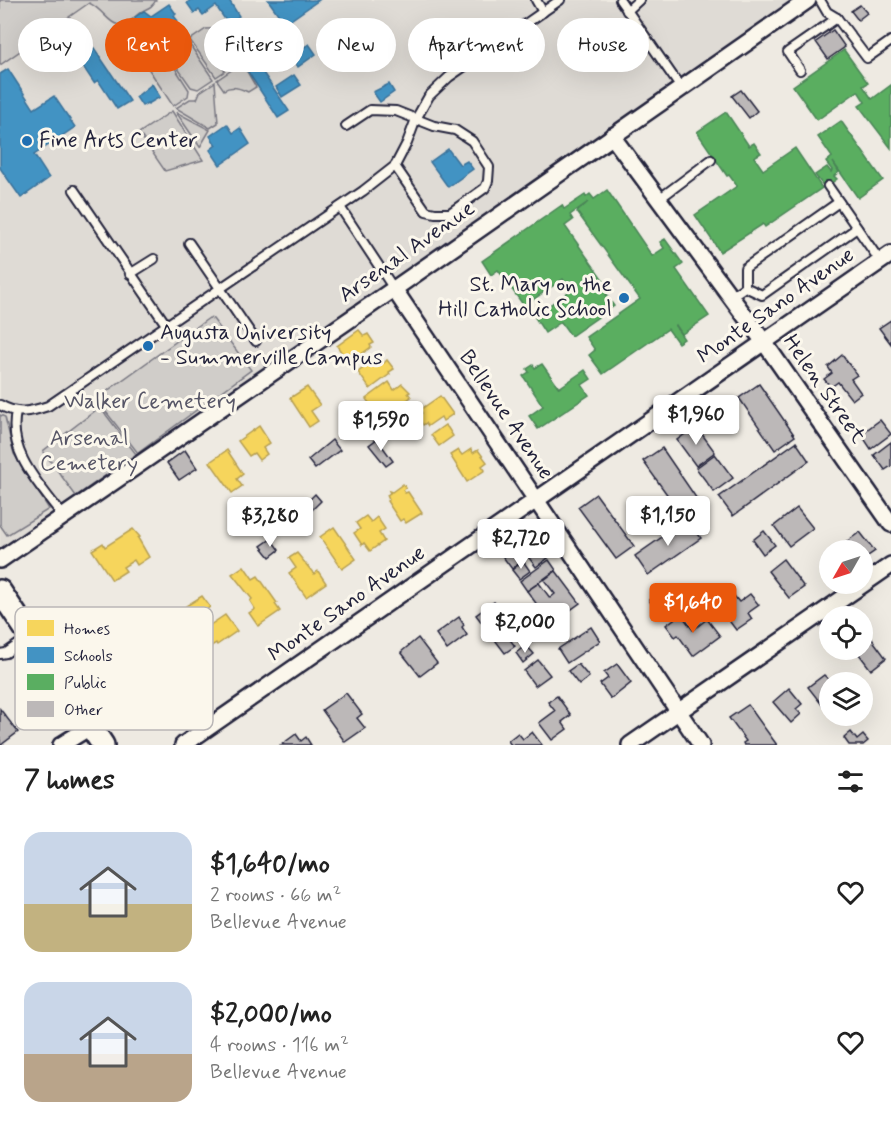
<!DOCTYPE html>
<meta charset="utf-8">
<style>
:root{--surface:#fff;--page:#f2f2f2;--text:#222;--muted:#767676;--accent:#ea580c}
body{margin:0;font-family:Mynerve,sans-serif;background:var(--page);color:var(--text);height:100vh;display:flex;flex-direction:column;font-size:22px;white-space:nowrap}
*{box-sizing:border-box;margin:0}
p{font-size:20px;color:var(--muted)}
.icon{flex:none;width:33px;height:33px;fill:none;stroke:currentColor;stroke-width:2;stroke-linecap:round;stroke-linejoin:round}
.map{position:relative;height:745px;overflow:hidden}
.details{display:flex;flex-direction:column;background:var(--surface);flex:1}
.details>*{flex:none}
.banner{position:absolute;left:18px;top:18px;width:855px;height:54px;display:flex;gap:12px}
.needle{width:39px;rotate:231deg}
.fabs{position:absolute;left:819px;top:540px;display:grid;gap:12px}
.fabs a{display:grid;place-items:center;width:54px;height:54px;border-radius:50%;background:var(--surface);box-shadow:0 6px 24px #0002;font-size:30px}
.price{position:absolute;translate:-50% -51px;padding:0 14px;border-radius:6px;background:#fff;color:#222;font-size:20px;line-height:39px;filter:drop-shadow(0 2px 3px #0008)}
.price::after{content:'';position:absolute;left:50%;top:36px;width:18px;height:14px;margin-left:-9px;background:inherit;clip-path:polygon(0 0,100% 0,50% 100%)}
.price.selected{background:var(--accent);color:#fff}
ul{padding:0;list-style:none}
li{display:flex;align-items:center;gap:18px;height:150px;padding:0 24px}
li span{display:grid;place-items:center;flex:none;width:168px;height:120px;border-radius:18px;color:#555}
li>.icon{margin-inline-start:auto}
span .icon{width:72px;height:72px;fill:#fffc;stroke-width:1}
li b{font-size:26px}
h2{display:flex;justify-content:space-between;align-items:center;height:72px;padding:0 24px;font-size:26px}
.pill{padding:0 21px;border-radius:27px;background:var(--surface);box-shadow:0 6px 24px #0002;font-size:21px;line-height:54px}
.pill.selected{background:var(--accent);color:#fff}
.map>svg:first-child{display:block}
.built{fill:#dfdbd5}
.green{fill:#d0cdc9;stroke:#797882;stroke-width:1.5}
.homes{fill:#f6d55c;stroke:#b69f52;stroke-width:1.5}
.schools{fill:#4393c3;stroke:#39719a;stroke-width:1.5}
.public{fill:#5aae61;stroke:#498456;stroke-width:1.5}
.building{fill:#bcb8b8;stroke:#22223b;stroke-width:1.5}
.lines{fill:none;stroke-linecap:round;stroke-linejoin:round}
.service-casing{stroke:#22223b;stroke-width:12}
.minor-casing{stroke:#22223b;stroke-width:20}
.secondary-casing{stroke:#22223b;stroke-width:26}
.service{stroke:#fbf7ec;stroke-width:8}
.minor{stroke:#fbf7ec;stroke-width:15}
.secondary{stroke:#fbf7ec;stroke-width:21}
.poi-dot{fill:#1f6fb2;stroke:#fbf7ec;stroke-width:2}
.labels{text-anchor:middle;dominant-baseline:central;stroke-width:6;stroke-linejoin:round;paint-order:stroke}
.poi-label{font-size:22px;fill:#22223b;stroke:#fbf7ec;text-anchor:start}
.street-label{font-size:22px;fill:#22223b;stroke:#fbf7ec}
.park-label{font-size:22px;fill:#565566;stroke:#fbf7ec}
.key{fill:#fbf7ec;stroke:#bab7b7;stroke-width:1.5}
.key-label{font-size:16px;fill:#22223b}
</style>
<div class="map">
<svg width="891" height="745" viewBox="0 0 891 745">
<rect width="100%" height="100%" fill="#eeeae2"/>
<filter id="ink" filterUnits="userSpaceOnUse"><feTurbulence type="fractalNoise" baseFrequency=".0167" numOctaves="2"/><feDisplacementMap in="SourceGraphic" scale="12" xChannelSelector="R" yChannelSelector="G"/><feConvolveMatrix kernelMatrix="1 2 1 2 8 2 1 2 1" color-interpolation-filters="sRGB"/></filter>
<g filter="url(#ink)">
<path class="built" d="M0 0H797L62 508 0 548Z"/>
<g class="green">
<path d="M0 0H156C150 11 145 7 137 15 112 39 109 12 89 3L0 65Z"/>
<path d="M225 28 234 39 239 40 228 48C221 39 212 44 210 54 213 61 220 64 225 71L216 77 190 40 206 29Z"/>
<path d="M182 33 213 79 198 89 191 87 177 67 180 60 176 53Z"/>
<path d="M142 59 164 62 168 68H175L189 90 188 96 173 106Z"/>
<path d="M242 63 256 87 248 92C240 88 231 85 224 90L217 80Z"/>
<path d="M215 82 218 123 210 128 176 108 190 99H197L200 92Z"/>
<path d="M172 111 203 160 165 171 139 133Z"/>
<path d="M176 112 210 130 200 147Z"/>
<path d="M209 318 213 319 251 370 138 453 96 399Z"/>
<path d="M100 407 136 454 76 496 43 451Z"/>
<path d="M0 415 5 417 14 454 49 509 7 535 0 525Z"/>
</g>
<g class="homes">
<path d="M359 330 364 336 368 334 374 343 370 345 371 347 352 361 348 354 344 356 337 346Z"/>
<path d="M379 357 384 363 387 360 394 369 389 372 390 374 370 389 358 372Z"/>
<path d="M389 382 394 390 402 384 410 392 408 393 411 397 381 419 366 399Z"/>
<path d="M307 387 320 405 311 411 318 421 309 427 290 398Z"/>
<path d="M440 396 453 414 443 421 441 417 428 426 426 423 423 425 417 417 422 413 420 410Z"/>
<path d="M445 425 448 428 453 436 439 446 431 435Z"/>
<path d="M259 426 270 443 263 448 267 454 259 460 254 453 249 456 238 441Z"/>
<path d="M471 449 473 453 478 450 487 462 482 466 485 470 467 482 450 455 458 450 462 455Z"/>
<path d="M227 450 243 474 237 479 242 486 232 493 210 462Z"/>
<path d="M403 484 406 488 403 490 405 493 408 492 422 513 406 523 403 519 400 521 387 501 389 500 387 495 390 493 389 491 392 492Z"/>
<path d="M366 516 371 522 377 517 385 529 379 533 384 541 370 551 364 543 362 545 354 533 360 529 356 523Z"/>
<path d="M334 527 356 559 342 569 320 537Z"/>
<path d="M133 529 140 537 138 538 149 557 137 565 134 560 123 567 126 571 112 580 92 550 103 543 105 547Z"/>
<path d="M297 553 314 574 318 571 326 583 306 597 289 573 296 568 289 558Z"/>
<path d="M244 566 253 579 258 576 277 603 275 604 280 611 258 626 249 613 255 609 250 601 252 599 232 574Z"/>
<path d="M202 596 210 607 198 615 207 627 225 615 237 631 217 645 216 643 208 648 202 638 199 641 189 627 196 622 186 606Z"/>
</g>
<g class="schools">
<path d="M191 0H229L239 16 228 24 216 6 203 15 199 10 194 13 187 3Z"/>
<path d="M268 0H319L285 24Z"/>
<path d="M169 4 176 14 174 16 178 21 163 32 167 39 154 48 148 41 132 52 120 34 137 26 135 17 144 11 151 16Z"/>
<path d="M243 39 251 52 240 59 232 46Z"/>
<path d="M309 44 316 54 298 67 290 56Z"/>
<path d="M94 48 130 101 117 109 98 80 94 83 78 59Z"/>
<path d="M253 58 289 111 278 118 243 64Z"/>
<path d="M8 69 34 109 54 96 75 127 34 155 49 178 21 198 0 168V74Z"/>
<path d="M294 75 301 85 282 97 276 87Z"/>
<path d="M152 84 160 97 148 104 147 103 142 106 136 97Z"/>
<path d="M389 84 394 92 380 102 373 92Z"/>
<path d="M227 124 233 133 240 128 250 144 220 165 210 150 216 145 210 136Z"/>
<path d="M448 149 460 165 467 161 473 169 448 187 430 162Z"/>
</g>
<g class="public">
<path d="M844 50 868 83 863 86 872 99 891 85V148L859 106 865 102 858 91 817 120 793 86Z"/>
<path d="M726 112 749 146 754 143 761 153 754 157 763 170 795 148 822 188 765 227 763 224 720 252 695 215 737 186 729 175 727 176 697 132Z"/>
<path d="M841 121 883 180 858 198 833 162 839 172 834 176 837 179 825 188 815 175 827 167 831 172 832 170 826 162 832 157 818 137Z"/>
<path d="M607 190 652 256 664 248 660 242 665 239 683 264 676 269 709 316 682 334 676 325 675 326 684 339 678 343 668 329 603 374 589 355 595 350 586 337 640 299 577 212 588 202 570 215 573 220 565 226 611 291 606 295 614 306 571 336 561 322 545 333 534 316 571 290 563 279 524 306 498 270 491 275 482 261 562 205 564 209 585 195 586 197 590 194 594 199Z"/>
<path d="M542 364 559 388 585 370 591 379 582 385 589 395 538 429 529 416 543 406 523 376 529 372 527 369 533 365 535 368Z"/>
</g>
<g class="building">
<path d="M860 5 867 13 858 20 851 11Z"/>
<path d="M833 30 845 47 828 59 816 42Z"/>
<path d="M741 90 757 111 749 118 732 96Z"/>
<path d="M891 320V344L879 328Z"/>
<path d="M842 355 857 375 851 379 861 393 852 400 838 382 831 387 824 379 832 373 828 367Z"/>
<path d="M759 384 795 436 775 450 739 398Z"/>
<path d="M880 420 891 434 871 449 861 434Z"/>
<path d="M696 426 715 452 696 466 677 440Z"/>
<path d="M377 439 393 461 386 466 369 445Z"/>
<path d="M332 440 340 450 315 469 308 460Z"/>
<path d="M796 442 809 461 733 516 719 497Z"/>
<path d="M891 442V466L885 470 874 455Z"/>
<path d="M662 448 699 502 681 514 643 461Z"/>
<path d="M185 450 197 468 179 480 167 463Z"/>
<path d="M715 454 733 478 714 492 696 468Z"/>
<path d="M315 494 321 501 311 511 305 504Z"/>
<path d="M596 494 634 546 616 559 578 507Z"/>
<path d="M797 508 813 528 789 546 774 526Z"/>
<path d="M688 519 701 538 648 575 635 556Z"/>
<path d="M764 531 775 545 763 554 753 540Z"/>
<path d="M860 532 875 551 862 560V550H835Z"/>
<path d="M531 536 540 547 512 569 503 557Z"/>
<path d="M271 539 279 550 270 557 261 546Z"/>
<path d="M541 549 548 558 536 567 529 558Z"/>
<path d="M783 559 804 587 789 598 768 571Z"/>
<path d="M549 560 556 570 527 591 520 581Z"/>
<path d="M523 561 530 571 519 579 512 570Z"/>
<path d="M556 571 580 603 551 624 527 591 539 583 550 598 555 594 544 580Z"/>
<path d="M730 591 739 602 750 594 759 605 748 613 752 619 736 630 715 602Z"/>
<path d="M660 592 667 602 656 610 649 600Z"/>
<path d="M494 602 508 620 505 622 510 628 504 632 515 646 505 653 476 615Z"/>
<path d="M681 614 693 630 707 619 720 636 693 656 678 635 675 637 666 625Z"/>
<path d="M459 617 464 625 462 627 467 635 447 650 436 634Z"/>
<path d="M591 627 600 641 567 663 558 649Z"/>
<path d="M869 635 886 658 871 670 856 650H862V640Z"/>
<path d="M418 638 437 663 420 676 401 652Z"/>
<path d="M526 645 534 654 523 663 516 653Z"/>
<path d="M538 660 550 675 535 686 524 671Z"/>
<path d="M578 664 589 677 579 685 568 671Z"/>
<path d="M617 664 631 683 611 699 600 684 608 678 604 673Z"/>
<path d="M824 675 831 682 830 715 808 687Z"/>
<path d="M789 688 802 704 796 709 801 714 791 723 773 702Z"/>
<path d="M346 693 362 714 357 718 365 728 345 742 322 710Z"/>
<path d="M557 696 571 715 562 722 567 729 552 740 539 723 555 711 548 702Z"/>
<path d="M748 705 777 745H744L743 743 746 741 729 718Z"/>
<path d="M0 709 18 732 1 745H0Z"/>
<path d="M532 732 542 745H511L508 741 518 733 523 739Z"/>
<path d="M851 732 857 740 863 735 868 741 863 745H849L844 738Z"/>
<path d="M296 734 301 741 306 737 311 745H281Z"/>
</g>
<g class="lines">
<g class="service-casing">
<g id="service">
<path d="M536 0 543 12"/>
<path d="M620 0 681 88"/>
<path d="M820 0 827 12 837 18 867 58 891 41"/>
<path d="M627 11 639 0"/>
<path d="M800 70 788 52 837 18"/>
<path d="M346 126 370 110 396 111 434 126 455 130 472 141 489 167 488 181 485 188 450 213H435L426 211 395 166 407 143 416 119 429 96 449 77 560 0"/>
<path d="M828 186 880 261"/>
<path d="M74 190 167 326"/>
<path d="M659 199 711 160"/>
<path d="M340 207 394 289"/>
<path d="M189 243 256 341"/>
<path d="M130 274 154 259"/>
<path d="M745 287V268L839 202"/>
<path d="M730 297 745 287 762 295 857 228"/>
<path d="M0 405C17 415 30 412 48 406L363 191 395 166"/>
<path d="M16 412C7 453 40 485 63 516"/>
<path d="M0 654 6 653 29 637"/>
</g>
</g>
<g class="minor-casing">
<g id="minor">
<path d="M612 136 764 342 891 524"/>
<path d="M394 289 701 745"/>
<path d="M0 560 394 289 808 0"/>
<path d="M61 745 90 727"/>
<path d="M183 745 891 254"/>
<path d="M630 745 891 565"/>
</g>
</g>
<g class="secondary-casing">
<path id="secondary" d="M0 591 103 745"/>
</g>
<use href="#service" class="service"/>
<use href="#minor" class="minor"/>
<use href="#secondary" class="secondary"/>
</g>
</g>
<g class="poi-dot">
<circle cx="27" cy="141" r="6"/>
<circle cx="624" cy="298" r="6"/>
<circle cx="148" cy="346" r="6"/>
</g>
<g class="labels">
<g class="poi-label">
<text x="39" y="141">Fine Arts Center</text>
<text x="612" y="285" text-anchor="end">St. Mary on the<tspan x="612" dy="25">Hill Catholic School</tspan></text>
<text x="160" y="333">Augusta University<tspan x="160" dy="25">- Summerville Campus</tspan></text>
</g>
<g class="street-label">
<text transform="translate(407 252) rotate(-35)">Arsenal Avenue</text>
<text transform="translate(776 306) rotate(-35)">Monte Sano Avenue</text>
<text transform="translate(824 389) rotate(55)">Helen Street</text>
<text transform="translate(506 415) rotate(56)">Bellevue Avenue</text>
<text transform="translate(347 604) rotate(-35)">Monte Sano Avenue</text>
</g>
<g class="park-label">
<text x="150" y="402">Walker Cemetery</text>
<text x="89" y="439">Arsenal<tspan x="89" dy="25">Cemetery</tspan></text>
</g>
</g>
<rect x="15" y="607" width="198" height="123" rx="9" class="key"/>
<rect x="27" y="620" width="27" height="16" fill="#f6d55c"/>
<rect x="27" y="647" width="27" height="16" fill="#4393c3"/>
<rect x="27" y="674" width="27" height="16" fill="#5aae61"/>
<rect x="27" y="701" width="27" height="16" fill="#bcb8b8"/>
<g class="key-label">
<text x="64" y="634">Homes</text>
<text x="64" y="661">Schools</text>
<text x="64" y="688">Public</text>
<text x="64" y="715">Other</text>
</g>
</svg>
<div class="fabs">
<a><svg class="needle" viewBox="-14 -14 28 28"><path d="M0-13l5 13h-10z" fill="#e53935"/><path d="M0 13l5-13h-10z" fill="#767676"/></svg></a>
<a><svg class="icon" aria-label="locate" viewBox="0 0 24 24"><circle cx="12" cy="12" r="6"/><path d="M12 2v4M12 18v4M2 12h4M18 12h4"/></svg></a>
<a><svg class="icon" aria-label="layers" viewBox="0 0 24 24"><path d="M12 4l9 5-9 5-9-5zM3 14l9 5 9-5"/></svg></a>
</div>
<b class="price" style="left:696px;top:446px">$1,960</b>
<b class="price" style="left:381px;top:452px">$1,590</b>
<b class="price" style="left:668px;top:547px">$1,150</b>
<b class="price" style="left:270px;top:548px">$3,280</b>
<b class="price" style="left:521px;top:570px">$2,720</b>
<b class="price selected" style="left:693px;top:634px">$1,640</b>
<b class="price" style="left:525px;top:654px">$2,000</b>
<div class="banner">
<a class="pill">Buy</a>
<a class="pill selected">Rent</a>
<a class="pill">Filters</a>
<a class="pill">New</a>
<a class="pill">Apartment</a>
<a class="pill">House</a>
</div>
</div>
<section class="details">
<h2>7 homes<svg class="icon" aria-label="filters" viewBox="0 0 24 24"><path d="M4 7h16M4 17h16"/><circle cx="9" cy="7" r="2"/><circle cx="15" cy="17" r="2"/></svg></h2>
<ul>
<li><span style="background:linear-gradient(#c9d6e8 60%,#c2b280 0)"><svg class="icon" aria-label="home" viewBox="0 0 24 24"><path d="M3 11l9-7 9 7M6 9v11h12V9"/></svg></span><div><b>$1,640/mo</b><p>2 rooms · 66 m²</p><p>Bellevue Avenue</p></div><svg class="icon" aria-label="heart" viewBox="0 0 24 24"><path d="M12 20l-8-8c-3-5 5-10 8-4 3-6 11-1 8 4z"/></svg></li>
<li><span style="background:linear-gradient(#c9d6e8 60%,#b9a48a 0)"><svg class="icon" aria-label="home" viewBox="0 0 24 24"><path d="M3 11l9-7 9 7M6 9v11h12V9"/></svg></span><div><b>$2,000/mo</b><p>4 rooms · 116 m²</p><p>Bellevue Avenue</p></div><svg class="icon" aria-label="heart" viewBox="0 0 24 24"><path d="M12 20l-8-8c-3-5 5-10 8-4 3-6 11-1 8 4z"/></svg></li>
</ul>
</section>
